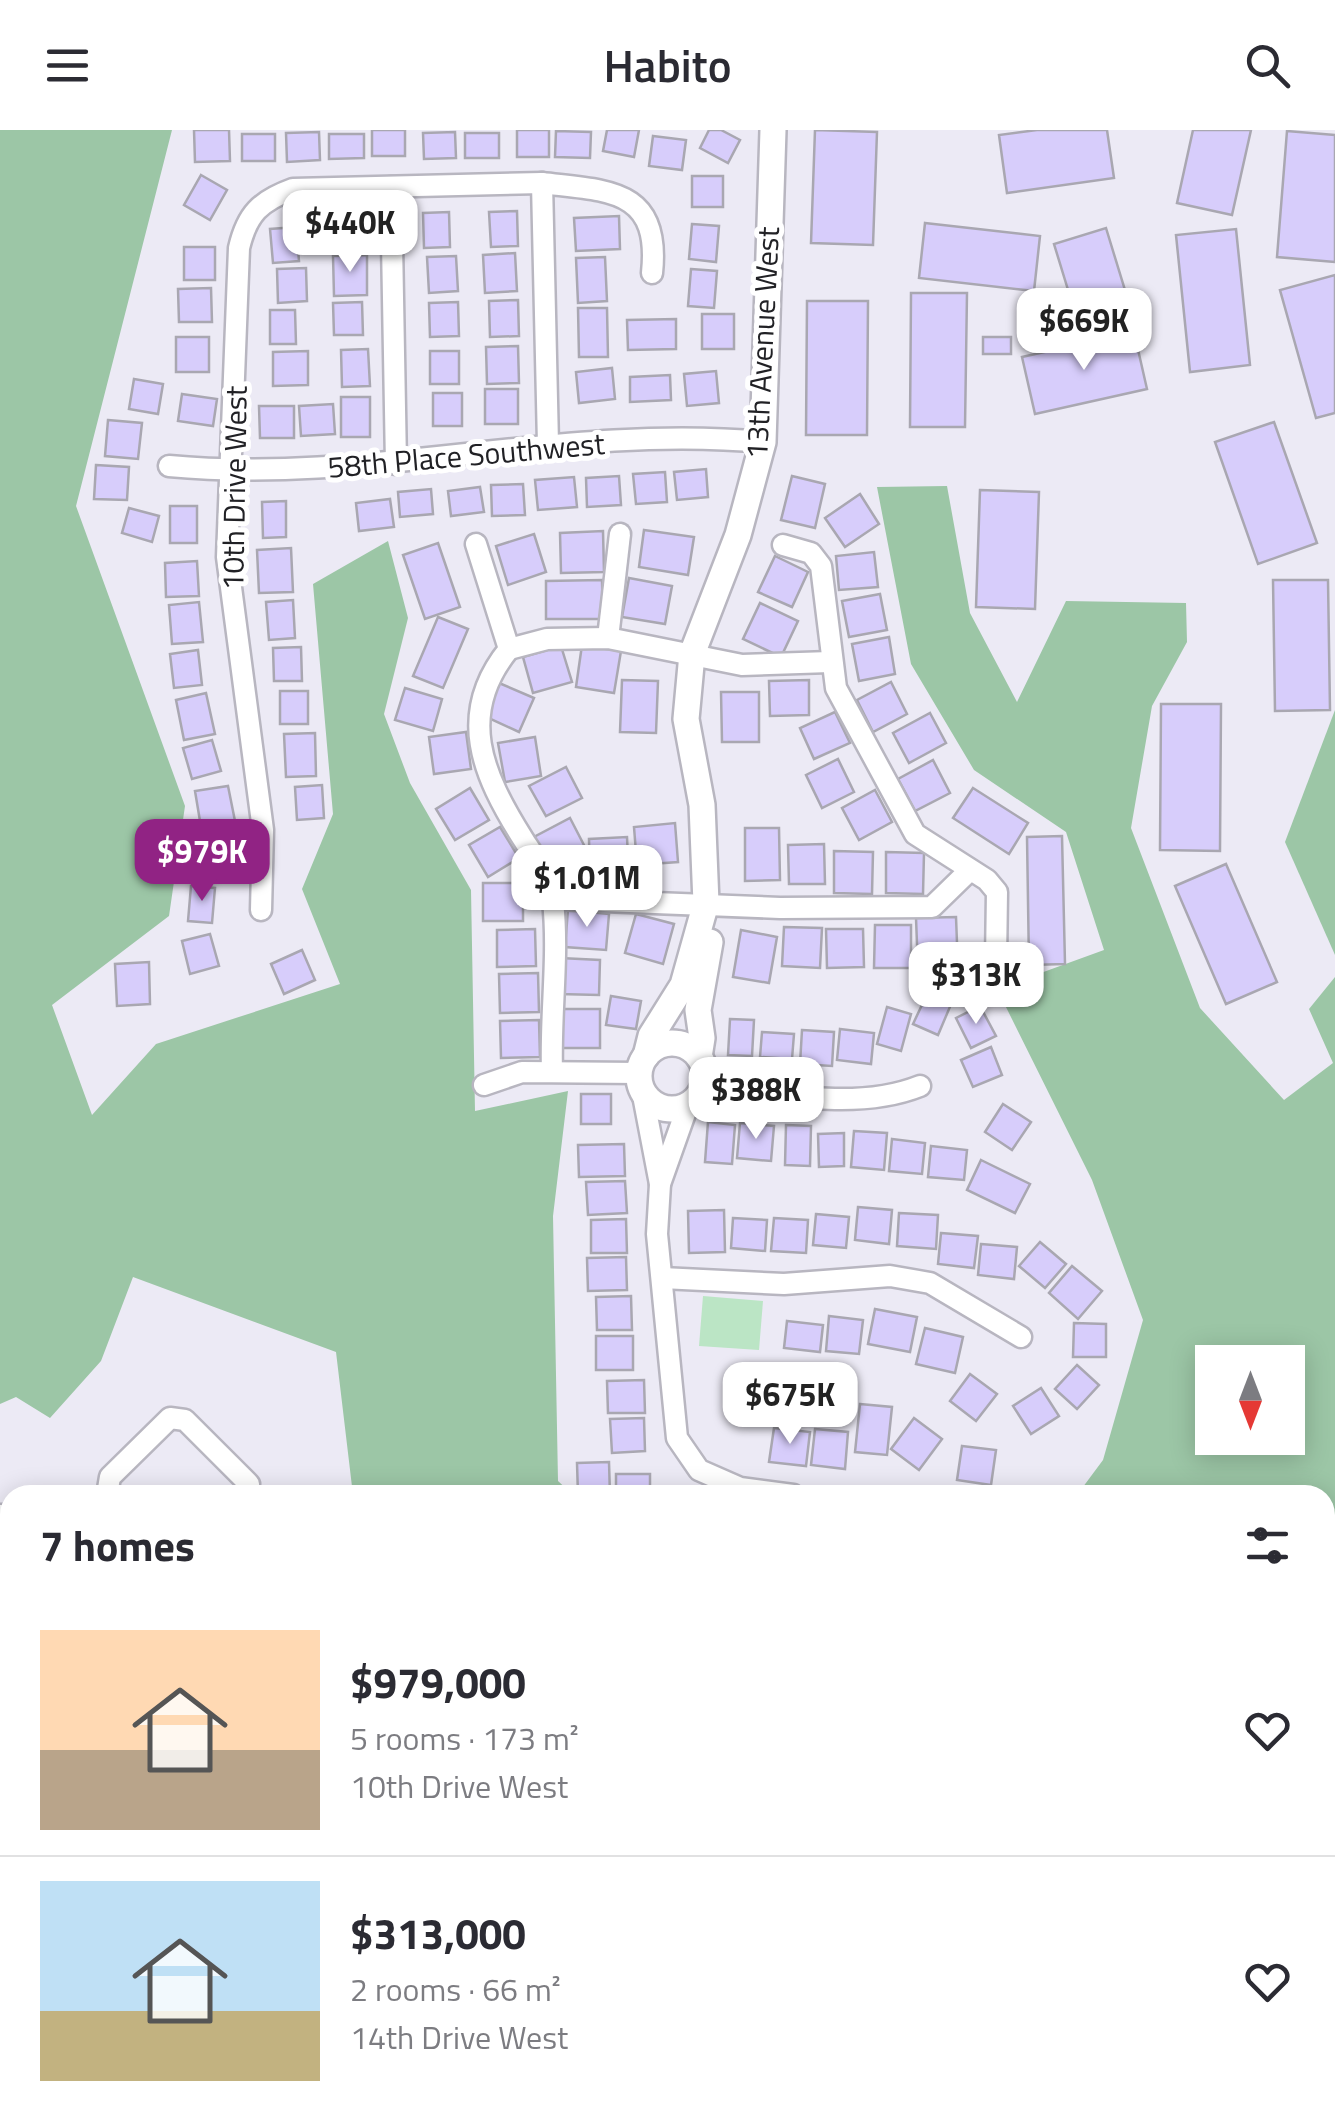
<!DOCTYPE html>
<meta charset="utf-8">
<style>
:root{--surface:#fff;--page:#f2f2f3;--text:#2b2b33;--muted:#7c7c81;--line:#e1e1e2;--accent:#912384}
body{margin:0;font-family:"Titillium Web",sans-serif;background:var(--page);color:var(--text);height:100vh;display:flex;flex-direction:column;font-size:38px;white-space:nowrap}
*{box-sizing:border-box;margin:0}
p{font-size:32px;color:var(--muted)}
.icon{flex:none;width:55px;height:55px;fill:none;stroke:currentColor;stroke-width:2;stroke-linecap:round;stroke-linejoin:round}
.map{position:relative;flex:1;overflow:hidden}
.drawer{position:absolute;left:0px;top:1355px;width:1335px;height:642px;display:flex;flex-direction:column;background:var(--surface);border-radius:30px 30px 0 0;box-shadow:0 5px 25px #0003}
.drawer>*{flex:none}
.needle{width:65px;rotate:180deg}
.buttons{position:absolute;left:1195px;top:1215px;display:grid;gap:20px}
.buttons a{display:grid;place-items:center;width:110px;height:110px;border-radius:0px;background:var(--surface);box-shadow:0 5px 25px #0003;font-size:50px}
.price{position:absolute;translate:-50% -85px;padding:0 22px;border-radius:20px;background:#fff;color:#222;font-size:32px;line-height:65px;filter:drop-shadow(0 2px 5px #0008)}
.price::after{content:'';position:absolute;left:50%;top:60px;width:30px;height:22px;margin-left:-15px;background:inherit;clip-path:polygon(0 0,100% 0,50% 100%)}
.price.current{background:var(--accent);color:#fff}
ul{padding:0;list-style:none}
li{display:flex;align-items:center;gap:30px;height:250px;padding:0 40px}
li+li{border-top:2px solid var(--line)}
li span{display:grid;place-items:center;flex:none;width:280px;height:200px;border-radius:0px;color:#555}
li>.icon{margin-inline-start:auto}
span .icon{width:120px;height:120px;fill:#fffc;stroke-width:1}
li b{font-size:42px}
h2{display:flex;justify-content:space-between;align-items:center;height:120px;padding:0 40px;font-size:42px}
header{display:flex;justify-content:space-between;align-items:center;height:130px;padding:0 40px;background:var(--surface);font-size:45px;font-weight:600}
.map>svg:first-child{display:block}
.green{fill:#bbe5c5}
.forest{fill:#9cc6a6;fill-rule:evenodd}
.lines{fill:none;stroke-linecap:round;stroke-linejoin:round}
.stream{stroke:#7d91ae;stroke-width:5}
.building{fill:#d7cdfb;stroke:#a9a7b1;stroke-width:2.5}
.minor-casing{stroke:#b8b6c0;stroke-width:25}
.tertiary-casing{stroke:#b8b6c0;stroke-width:30}
.minor{stroke:#fff;stroke-width:20}
.tertiary{stroke:#fff;stroke-width:25}
.labels{text-anchor:middle;dominant-baseline:central;stroke-width:10;stroke-linejoin:round;paint-order:stroke}
.street-label{font-size:30px;fill:#212125;stroke:#fff}
</style>
<header><svg class="icon" aria-label="menu" viewBox="0 0 24 24"><path d="M4 6h16M4 12h16M4 18h16"/></svg>Habito<svg class="icon" aria-label="search" viewBox="0 0 24 24"><circle cx="10" cy="10" r="6"/><path d="M15 15l6 6"/></svg></header>
<div class="map">
<svg width="1335" height="1996" viewBox="0 0 1335 1996">
<rect width="100%" height="100%" fill="#eceaf5"/>
<path class="green" d="M703 1166 763 1171 759 1220 699 1216Z"/>
<g class="forest">
<path d="M0 0H172L76 376 185 676 169 786 52 875 92 985 156 914 340 854 302 759 333 684 313 454 388 411 408 488 384 584 410 653 471 760 475 981 568 961 553 1086 558 1351 573 1365H353L336 1222 133 1147 101 1231 50 1288 16 1267 0 1274Z"/>
<path d="M947 356 970 483 1017 572 1066 471 1186 473 1187 512 1152 576 1131 698 1200 878 1284 970 1333 933 1309 879 1335 847V1996H1095L1097 1988H1325V1365H1077L1103 1330 1143 1190 1092 1050 997 859 1104 820 1066 702 974 640 911 534 877 357ZM1288 1232V1308H1212V1232Z"/>
<path d="M1335 580V825L1285 712Z"/>
<path d="M313 1988H701L705 1996H313Z"/>
</g>
<g class="lines">
<g class="stream">
<path d="M1169 1988V1996"/>
<path d="M389 1996V1988"/>
</g>
</g>
<g class="building">
<path d="M194 0H229L230 31 195 32Z"/>
<rect x="372" y="0" width="33" height="26"/>
<rect x="517" y="0" width="32" height="27"/>
<path d="M607 0H639L634 27 603 21Z"/>
<path d="M709 0H721L740 10 728 33 700 18Z"/>
<path d="M815 0 877 2 873 115 811 113Z"/>
<path d="M1037 0H1107L1114 48 1007 63 999 5Z"/>
<path d="M1193 0H1251L1232 85 1177 73Z"/>
<path d="M556 1 591 2 590 28 555 27Z"/>
<path d="M1287 1 1335 5V132L1277 127Z"/>
<path d="M319 2 320 30 287 32 286 3Z"/>
<path d="M455 2 456 28 424 29 423 3Z"/>
<rect x="465" y="3" width="34" height="25"/>
<rect x="242" y="4" width="33" height="27"/>
<path d="M329 4H364V28L329 29Z"/>
<path d="M653 6 686 10 682 40 649 36Z"/>
<path d="M201 45 227 60 210 90 184 75Z"/>
<rect x="692" y="46" width="31" height="31"/>
<path d="M517 81 518 116 491 117 489 82Z"/>
<path d="M449 82 450 117 424 118 423 83Z"/>
<path d="M364 85 365 119 331 120 330 86Z"/>
<path d="M619 86 620 119 576 121 574 88Z"/>
<path d="M925 93 1040 106 1034 161 919 148Z"/>
<path d="M692 94 719 96 716 132 689 129Z"/>
<path d="M296 97 299 131 273 133 270 99Z"/>
<path d="M1106 98 1128 170 1076 186 1054 114Z"/>
<path d="M1236 99 1250 235 1190 242 1176 105Z"/>
<rect x="184" y="117" width="31" height="33"/>
<path d="M515 123 517 161 485 163 483 125Z"/>
<path d="M367 125V165L334 166 333 126Z"/>
<path d="M456 126 458 161 429 163 427 127Z"/>
<path d="M605 127 607 171 578 173 576 128Z"/>
<path d="M306 138 307 171 278 173 277 139Z"/>
<path d="M691 139 717 141 714 178 688 176Z"/>
<path d="M1335 145V283L1316 288 1280 160Z"/>
<path d="M211 158 212 192H179L178 159Z"/>
<path d="M911 163H967L965 297H910Z"/>
<path d="M518 170 519 206 490 207 489 171Z"/>
<path d="M807 171H868L867 305H806Z"/>
<path d="M362 172 363 205H334L333 173Z"/>
<path d="M458 172 459 206 430 207 429 173Z"/>
<path d="M578 178H607L608 227H579Z"/>
<path d="M270 180H295L296 214H270Z"/>
<rect x="702" y="184" width="32" height="35"/>
<path d="M676 189V219L628 220 627 190Z"/>
<path d="M1134 202 1147 259 1035 284 1022 227Z"/>
<rect x="176" y="207" width="33" height="35"/>
<rect x="983" y="207" width="28" height="17"/>
<path d="M518 216 519 253 487 254 486 217Z"/>
<path d="M368 219 370 256 342 257 341 220Z"/>
<path d="M308 221V255L273 256V222Z"/>
<rect x="430" y="221" width="29" height="33"/>
<path d="M612 238 615 269 579 273 576 242Z"/>
<path d="M716 241 719 273 687 276 684 244Z"/>
<path d="M670 245 671 270 630 272V247Z"/>
<path d="M134 249 163 254 158 284 129 279Z"/>
<rect x="485" y="259" width="33" height="35"/>
<rect x="433" y="263" width="29" height="33"/>
<path d="M182 264 217 269 213 296 178 291Z"/>
<rect x="341" y="267" width="29" height="40"/>
<path d="M333 274 335 304 301 306 299 276Z"/>
<path d="M259 276H294V308H260Z"/>
<path d="M108 290 142 293 138 329 105 326Z"/>
<path d="M1274 292 1317 413 1258 434 1215 312Z"/>
<path d="M96 335 129 337 127 370 94 369Z"/>
<path d="M706 339 708 367 677 370 674 342Z"/>
<path d="M665 342 667 372 636 374 633 344Z"/>
<path d="M619 346 621 375 587 377 586 348Z"/>
<path d="M792 346 825 354 815 398 781 390Z"/>
<path d="M574 347 577 377 538 380 535 350Z"/>
<path d="M523 354 525 385 492 386 491 355Z"/>
<path d="M480 357 484 382 451 386 448 361Z"/>
<path d="M431 359 433 384 400 387 398 362Z"/>
<path d="M980 360 1039 362 1035 479 976 477Z"/>
<path d="M860 364 879 394 845 417 825 388Z"/>
<path d="M390 369 394 397 359 401 356 373Z"/>
<path d="M286 371V407L263 408 262 372Z"/>
<rect x="170" y="376" width="27" height="37"/>
<path d="M129 378 159 386 152 412 122 403Z"/>
<path d="M644 400 694 407 688 445 639 437Z"/>
<path d="M603 401 604 442 561 443 560 403Z"/>
<path d="M534 404 546 442 508 455 496 416Z"/>
<path d="M438 413 460 477 425 489 403 425Z"/>
<path d="M291 418 293 462 259 463 257 420Z"/>
<path d="M874 422 878 457 839 460 836 426Z"/>
<path d="M775 426 808 442 792 477 758 462Z"/>
<path d="M197 431 199 466 166 467 165 433Z"/>
<path d="M629 448 672 456 665 494 622 487Z"/>
<path d="M602 450 603 489H546V451Z"/>
<path d="M1273 450H1328L1330 580 1275 581Z"/>
<path d="M880 464 887 500 849 507 842 471Z"/>
<path d="M293 470 295 508 269 510 266 472Z"/>
<path d="M199 472 203 512 172 514 169 475Z"/>
<path d="M760 473 798 491 781 527 743 509Z"/>
<path d="M438 487 468 499 443 558 413 546Z"/>
<path d="M889 507 895 544 859 551 852 514Z"/>
<path d="M582 515 621 521 614 563 576 557Z"/>
<path d="M561 516 572 552 533 563 523 527Z"/>
<path d="M301 517 302 551H274L273 518Z"/>
<path d="M198 520 202 555 174 558 170 524Z"/>
<path d="M622 550 658 551 656 603 620 602Z"/>
<path d="M809 550V585L770 586 769 551Z"/>
<path d="M891 552 907 584 873 602 857 570Z"/>
<path d="M499 553 534 568 519 602 484 586Z"/>
<path d="M405 558 442 569 433 601 395 590Z"/>
<rect x="280" y="561" width="28" height="33"/>
<path d="M721 562H759V612H722Z"/>
<path d="M206 563 215 604 184 610 176 570Z"/>
<path d="M1161 574H1221L1220 721 1160 720Z"/>
<path d="M835 582 850 613 814 629 800 598Z"/>
<path d="M930 583 946 613 909 633 893 603Z"/>
<path d="M466 602 471 639 434 644 429 607Z"/>
<path d="M315 603 316 646 286 647 284 604Z"/>
<path d="M535 607 541 646 505 652 498 613Z"/>
<path d="M212 610 221 641 192 649 183 618Z"/>
<path d="M838 629 854 662 822 678 806 645Z"/>
<path d="M933 630 950 663 915 681 898 649Z"/>
<path d="M566 637 582 668 546 686 529 656Z"/>
<path d="M322 655 324 688 297 690 295 657Z"/>
<path d="M228 656 235 691 201 697 195 661Z"/>
<path d="M470 658 489 690 455 710 436 679Z"/>
<path d="M973 658 1028 693 1009 724 953 688Z"/>
<path d="M875 660 892 692 859 710 842 678Z"/>
<path d="M570 688 586 719 549 739 532 708Z"/>
<path d="M675 693 678 732 637 735 634 697Z"/>
<path d="M500 697 519 728 488 747 469 715Z"/>
<path d="M745 698H779L780 750 745 751Z"/>
<path d="M1062 706 1065 834 1029 835 1027 707Z"/>
<path d="M234 707 235 746 201 747 200 708Z"/>
<path d="M627 707 629 749 590 751 589 709Z"/>
<path d="M824 714 825 754H789L788 715Z"/>
<path d="M834 721 873 722 872 764 834 763Z"/>
<path d="M886 722 924 723 923 764 886 763Z"/>
<path d="M1226 734 1277 852 1226 874 1175 756Z"/>
<rect x="483" y="753" width="40" height="38"/>
<path d="M191 756 215 758 212 793 188 791Z"/>
<path d="M568 780 609 784 606 820 565 817Z"/>
<path d="M636 784 674 794 663 834 625 823Z"/>
<path d="M956 787 958 839 918 840 916 788Z"/>
<path d="M875 795H911V838H874Z"/>
<path d="M784 797 822 798 820 838 782 836Z"/>
<path d="M535 799 536 836 497 837V800Z"/>
<path d="M826 799H863L864 837 827 838Z"/>
<path d="M741 800 777 807 769 853 733 847Z"/>
<path d="M210 804 219 836 190 844 182 811Z"/>
<path d="M302 820 315 850 284 864 271 834Z"/>
<path d="M560 828 600 830 599 865 559 864Z"/>
<path d="M149 832 150 874 117 876 115 834Z"/>
<path d="M538 843 539 882 500 883 499 844Z"/>
<path d="M928 862 952 872 938 905 913 894Z"/>
<path d="M611 866 641 871 636 899 606 895Z"/>
<path d="M980 876 996 906 971 918 956 888Z"/>
<path d="M887 877 911 884 901 921 877 914Z"/>
<rect x="562" y="879" width="38" height="39"/>
<path d="M730 889 754 890 752 926 728 925Z"/>
<path d="M539 890 540 927 501 928 500 891Z"/>
<path d="M840 899 874 903 871 934 837 930Z"/>
<path d="M802 900 834 902 832 936 800 934Z"/>
<path d="M762 902 794 904 792 929 760 927Z"/>
<path d="M991 917 1002 945 973 957 961 930Z"/>
<rect x="581" y="964" width="30" height="30"/>
<path d="M1003 974 1031 992 1012 1020 985 1002Z"/>
<path d="M708 992 735 995 732 1034 705 1032Z"/>
<path d="M740 993 774 996 771 1031 737 1028Z"/>
<path d="M786 995 811 996 810 1036 785 1035Z"/>
<path d="M854 1001 887 1003 884 1040 851 1037Z"/>
<path d="M844 1003V1036L819 1037 818 1004Z"/>
<path d="M892 1009 925 1013 922 1044 889 1041Z"/>
<path d="M624 1014 625 1046 579 1047 578 1015Z"/>
<path d="M931 1016 967 1020 964 1050 928 1047Z"/>
<path d="M981 1030 1030 1054 1015 1083 967 1060Z"/>
<path d="M625 1051 627 1083 588 1085 586 1052Z"/>
<path d="M858 1077 892 1080 889 1114 855 1110Z"/>
<path d="M724 1080 725 1122 689 1123 688 1081Z"/>
<path d="M899 1083 938 1085 936 1119 897 1116Z"/>
<path d="M816 1084 849 1087 846 1118 813 1115Z"/>
<path d="M733 1088 767 1090 765 1121 731 1118Z"/>
<path d="M774 1088 808 1090 806 1123 771 1121Z"/>
<path d="M626 1089 627 1123H591V1090Z"/>
<path d="M941 1103 978 1106 974 1138 938 1134Z"/>
<path d="M1040 1112 1066 1134 1045 1158 1019 1136Z"/>
<path d="M981 1114 1017 1117 1014 1149 978 1145Z"/>
<path d="M626 1127 627 1160 588 1161 587 1128Z"/>
<path d="M1072 1136 1102 1161 1078 1189 1049 1163Z"/>
<path d="M631 1166 632 1200H597L596 1167Z"/>
<path d="M875 1179 917 1187 910 1222 868 1214Z"/>
<path d="M829 1186 863 1190 859 1224 826 1221Z"/>
<path d="M787 1191 823 1195 820 1222 784 1218Z"/>
<path d="M1074 1193 1106 1194V1227H1073Z"/>
<path d="M925 1198 963 1207 955 1243 916 1234Z"/>
<rect x="596" y="1206" width="37" height="34"/>
<path d="M1077 1235 1099 1255 1077 1279 1055 1259Z"/>
<path d="M970 1244 997 1264 976 1291 950 1271Z"/>
<path d="M644 1250 645 1283H608L607 1251Z"/>
<path d="M1041 1258 1059 1286 1031 1304 1013 1276Z"/>
<path d="M860 1274 892 1277 887 1325 855 1322Z"/>
<path d="M644 1288 645 1321 612 1323 610 1289Z"/>
<path d="M914 1288 942 1309 919 1340 891 1319Z"/>
<path d="M774 1298 810 1302 806 1336 769 1332Z"/>
<path d="M815 1299 848 1302 845 1339 811 1335Z"/>
<path d="M962 1316 996 1320 991 1355 957 1350Z"/>
<path d="M609 1332 610 1365H578L577 1333Z"/>
<rect x="616" y="1344" width="34" height="21"/>
</g>
<g class="lines">
<g class="minor-casing">
<g id="minor">
<path d="M542 53 548 314"/>
<path d="M391 57 396 334"/>
<path d="M169 336C368 355 564 293 763 312"/>
<path d="M476 414 509 519C456 584 482 644 523 709 535 728 550 748 553 771 559 826 550 885 552 941"/>
<path d="M783 415 811 423 821 436 836 558 915 704 987 750 997 762 996 831"/>
<path d="M608 508 620 404"/>
<path d="M509 519 547 509 608 508 742 535 830 532"/>
<path d="M553 769 780 778 932 777 970 740"/>
<path d="M261 780 263 700 227 427 239 118C247 84 260 71 293 59L542 53C608 61 661 58 652 143"/>
<path d="M704 953C772 963 855 982 920 956"/>
<path d="M484 955 522 942 639 943"/>
<path d="M642 960 660 1054"/>
<path d="M688 975 660 1054 657 1104 677 1308 699 1340 740 1358 793 1365"/>
<path d="M662 1148 784 1154 890 1146 930 1153 1021 1207"/>
<path d="M107 1365 110 1347 170 1288 185 1290 249 1354 248 1365"/>
<path d="M0 1385 10 1386"/>
<path d="M0 1764H10"/>
<path d="M962 1988 970 1996"/>
</g>
</g>
<g class="tertiary-casing">
<g id="tertiary">
<circle cx="672" cy="946" r="33"/>
<path d="M646 926 651 906 683 855 706 773 702 675 686 589 692 524 738 405 763 312 773 0"/>
<path d="M699 927 702 908 698 880 710 812"/>
</g>
</g>
<use href="#minor" class="minor"/>
<use href="#tertiary" class="tertiary"/>
</g>
<g class="labels">
<g class="street-label">
<text transform="translate(762 213) rotate(-87)">13th Avenue West</text>
<text transform="translate(466 325) rotate(-5)">58th Place Southwest</text>
<text transform="translate(234 358) rotate(-89)">10th Drive West</text>
</g>
</g>
</svg>
<div class="buttons">
<a><svg class="needle" viewBox="-14 -14 28 28"><path d="M0-13l5 13h-10z" fill="#e53935"/><path d="M0 13l5-13h-10z" fill="#7c7c81"/></svg></a>
</div>
<b class="price" style="left:350px;top:145px">$440K</b>
<b class="price" style="left:1084px;top:243px">$669K</b>
<b class="price current" style="left:202px;top:774px">$979K</b>
<b class="price" style="left:587px;top:800px">$1.01M</b>
<b class="price" style="left:976px;top:897px">$313K</b>
<b class="price" style="left:756px;top:1012px">$388K</b>
<b class="price" style="left:790px;top:1317px">$675K</b>
<section class="drawer">
<h2>7 homes<svg class="icon" aria-label="filters" viewBox="0 0 24 24"><path d="M4 7h16M4 17h16"/><circle cx="9" cy="7" r="2"/><circle cx="15" cy="17" r="2"/></svg></h2>
<ul>
<li><span style="background:linear-gradient(#ffd9b3 60%,#b9a48a 0)"><svg class="icon" aria-label="home" viewBox="0 0 24 24"><path d="M3 11l9-7 9 7M6 9v11h12V9"/></svg></span><div><b>$979,000</b><p>5 rooms · 173 m²</p><p>10th Drive West</p></div><svg class="icon" aria-label="heart" viewBox="0 0 24 24"><path d="M12 20l-8-8c-3-5 5-10 8-4 3-6 11-1 8 4z"/></svg></li>
<li><span style="background:linear-gradient(#bfe0f5 65%,#c2b280 0)"><svg class="icon" aria-label="home" viewBox="0 0 24 24"><path d="M3 11l9-7 9 7M6 9v11h12V9"/></svg></span><div><b>$313,000</b><p>2 rooms · 66 m²</p><p>14th Drive West</p></div><svg class="icon" aria-label="heart" viewBox="0 0 24 24"><path d="M12 20l-8-8c-3-5 5-10 8-4 3-6 11-1 8 4z"/></svg></li>
</ul>
</section>
</div>
